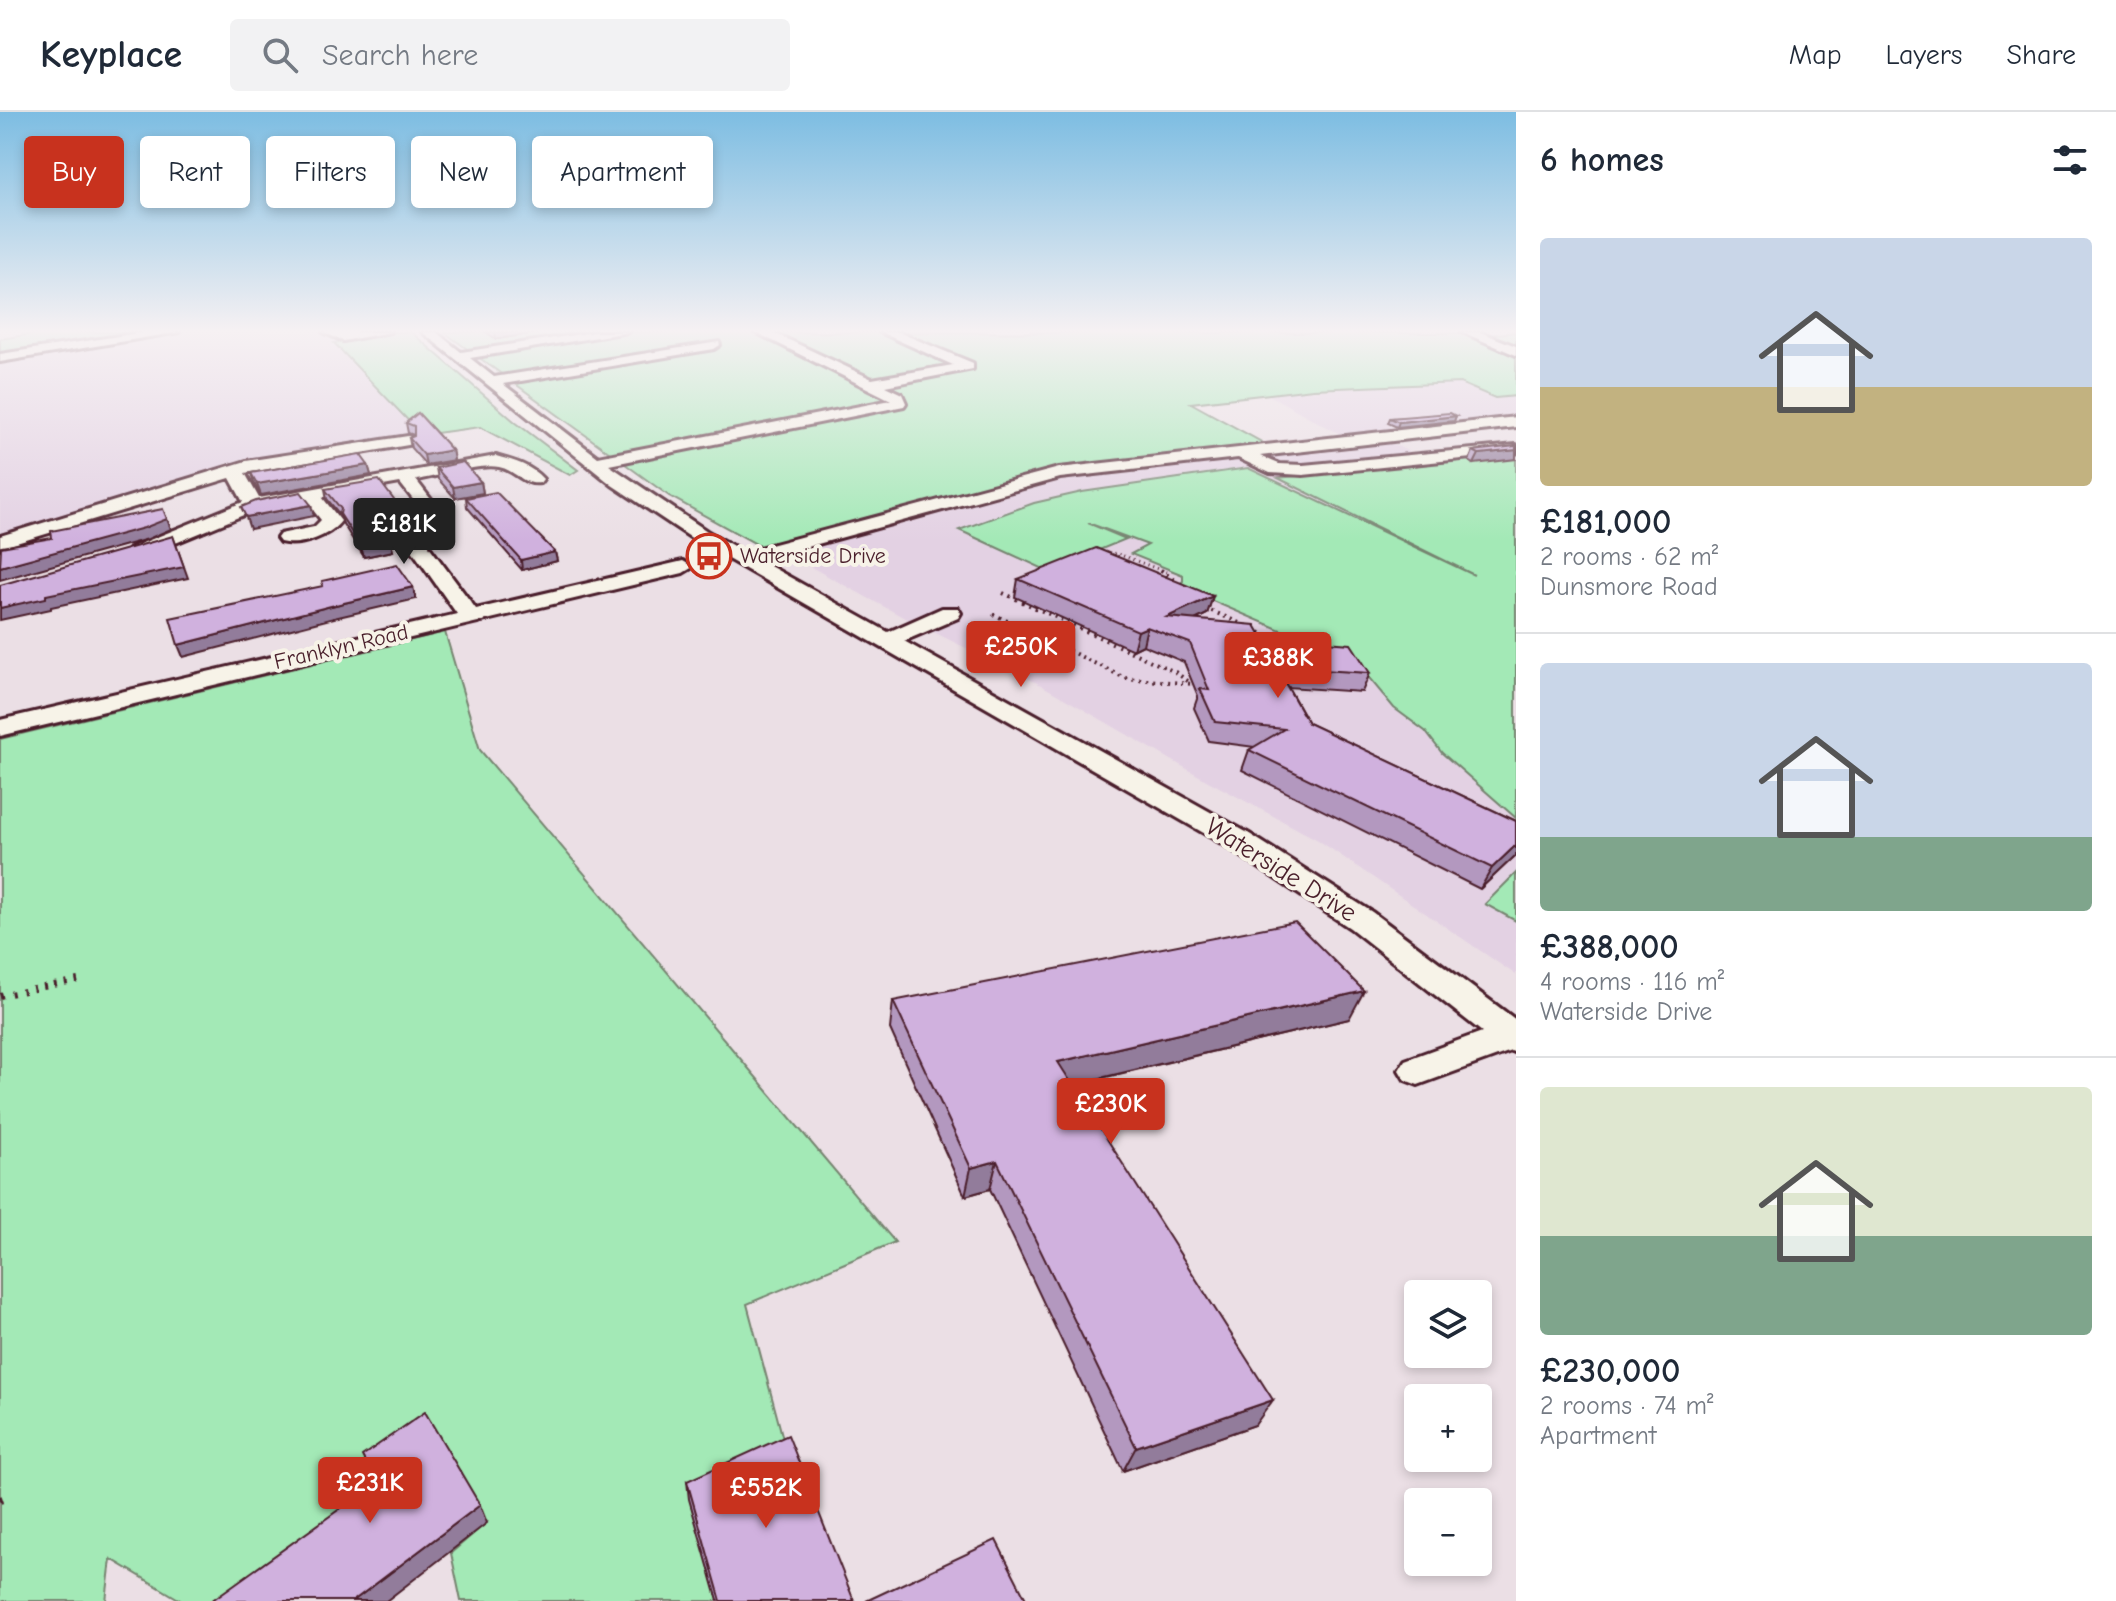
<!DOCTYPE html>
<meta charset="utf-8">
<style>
:root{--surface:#fff;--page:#f2f2f3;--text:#1f2937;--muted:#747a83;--line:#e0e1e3;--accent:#c8321e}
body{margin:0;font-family:"Comic Neue",sans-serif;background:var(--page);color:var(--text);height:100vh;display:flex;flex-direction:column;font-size:30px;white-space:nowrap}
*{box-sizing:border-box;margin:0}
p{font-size:26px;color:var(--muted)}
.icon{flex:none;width:44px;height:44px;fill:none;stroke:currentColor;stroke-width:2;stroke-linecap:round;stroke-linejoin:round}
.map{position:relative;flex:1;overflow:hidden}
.side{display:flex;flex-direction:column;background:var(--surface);width:600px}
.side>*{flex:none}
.hud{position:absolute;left:24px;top:24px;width:760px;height:72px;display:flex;gap:16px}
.controls{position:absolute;left:1404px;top:1168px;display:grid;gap:16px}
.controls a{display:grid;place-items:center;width:88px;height:88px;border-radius:8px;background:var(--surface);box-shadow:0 4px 12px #0003;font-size:40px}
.price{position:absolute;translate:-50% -68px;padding:0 18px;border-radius:8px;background:var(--accent);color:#fff;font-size:26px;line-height:52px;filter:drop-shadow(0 2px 4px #0008)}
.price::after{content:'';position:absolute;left:50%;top:48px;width:24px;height:18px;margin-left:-12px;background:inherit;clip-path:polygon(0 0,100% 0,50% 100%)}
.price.on{background:#222;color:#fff}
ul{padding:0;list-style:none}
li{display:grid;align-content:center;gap:16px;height:424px;padding:0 24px}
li+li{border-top:2px solid var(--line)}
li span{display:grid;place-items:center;height:248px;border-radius:8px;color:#555}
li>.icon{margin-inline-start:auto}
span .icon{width:144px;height:144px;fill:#fffc;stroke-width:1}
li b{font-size:34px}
h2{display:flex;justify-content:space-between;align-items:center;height:96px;padding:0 24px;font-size:34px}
.tag{padding:0 28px;border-radius:8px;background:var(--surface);box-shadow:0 4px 12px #0003;font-size:28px;line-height:72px}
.tag.on{background:var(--accent);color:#fff}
header{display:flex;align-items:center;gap:48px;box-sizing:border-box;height:112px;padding:0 40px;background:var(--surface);border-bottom:2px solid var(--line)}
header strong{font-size:38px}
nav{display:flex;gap:44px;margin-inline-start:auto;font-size:28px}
.search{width:560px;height:72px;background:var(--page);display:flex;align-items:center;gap:20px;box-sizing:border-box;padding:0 28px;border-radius:8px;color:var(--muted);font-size:30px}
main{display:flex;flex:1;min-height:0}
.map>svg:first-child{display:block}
.built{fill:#e3d1e3}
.green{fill:#a3e9b6;stroke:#768470;stroke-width:2}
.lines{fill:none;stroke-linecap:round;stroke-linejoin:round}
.minor-casing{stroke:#4a1f2b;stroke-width:6}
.path-far3{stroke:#4a1f2b;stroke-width:3;stroke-dasharray:1 4;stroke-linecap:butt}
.path-far2{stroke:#4a1f2b;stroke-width:4;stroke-dasharray:2 5;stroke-linecap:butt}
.path-far1{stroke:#4a1f2b;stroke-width:6;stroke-dasharray:3 8;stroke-linecap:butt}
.path{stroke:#4a1f2b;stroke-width:8;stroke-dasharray:3 10;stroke-linecap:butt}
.minor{fill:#f7f3e8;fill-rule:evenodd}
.wall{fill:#b398bf;stroke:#4a1f2b;stroke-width:2}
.shaded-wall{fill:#927c9b;stroke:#4a1f2b;stroke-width:2}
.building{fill:#d0b1de;stroke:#4a1f2b;stroke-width:2}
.labels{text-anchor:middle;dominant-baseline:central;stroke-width:8;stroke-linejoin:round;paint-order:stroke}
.far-poi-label{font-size:22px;fill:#4a1f2b;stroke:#f7f3e8;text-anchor:start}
.far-street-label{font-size:22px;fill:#4a1f2b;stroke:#f7f3e8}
.street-label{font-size:26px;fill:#4a1f2b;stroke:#f7f3e8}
</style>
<header>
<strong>Keyplace</strong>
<div class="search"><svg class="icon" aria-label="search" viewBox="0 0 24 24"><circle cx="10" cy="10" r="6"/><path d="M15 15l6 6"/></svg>Search here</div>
<nav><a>Map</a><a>Layers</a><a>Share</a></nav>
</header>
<main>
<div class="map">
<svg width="1516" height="1489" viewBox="0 0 1516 1489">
<rect width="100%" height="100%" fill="#ebdfe5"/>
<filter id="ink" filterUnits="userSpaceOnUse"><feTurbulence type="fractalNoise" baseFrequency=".0125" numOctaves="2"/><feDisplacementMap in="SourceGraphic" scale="16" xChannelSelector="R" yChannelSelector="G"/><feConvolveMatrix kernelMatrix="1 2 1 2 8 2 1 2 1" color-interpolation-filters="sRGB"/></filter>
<g filter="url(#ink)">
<g class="built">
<path d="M149 220H372L378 225 335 231 422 323 224 352 226 360 0 426V244Z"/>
<path d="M1460 271 1495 285 1516 284V313L1385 328 1430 350 1280 366 1516 482V863L1318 728 1208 669 1041 573 903 505 787 442 1075 364 1233 344 1220 338 1340 322 1265 281Z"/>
</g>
<g class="green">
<path d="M44 220H166L0 245V227Z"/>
<path d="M374 220H411L515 310 578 358 570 363 480 315 422 323 334 231 377 225Z"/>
<path d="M444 220 1474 221 1467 225 1516 220V284L1495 286 1460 271 1313 277 1191 291 1265 332 1057 357 765 437 669 384Z"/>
<path d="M1516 340V706L1442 641 1425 619 1394 596 1356 550 1177 474 1183 469V463L1131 442 1148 433 1088 411 1126 427 1048 459 959 418 1034 391 1082 380 1248 356 1474 463 1278 366Z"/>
<path d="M445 520 480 638 895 1130 747 1192 787 1342 718 1489H461L451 1441 487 1410 386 1389 248 1489H182L111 1447 106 1489H0V627Z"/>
<path d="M1516 761V809L1485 792Z"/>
</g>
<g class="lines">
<g class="minor-casing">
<g id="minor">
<path d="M145 220H179L0 250V242Z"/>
<path d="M323 220H390L343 229Z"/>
<path d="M422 220H436L461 240 594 220H628L470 246 494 265 719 230 720 233 714 237 503 272 598 345 891 288 755 220H772L872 267 953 253 880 220H898L973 251V257L885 274 902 282 906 291 904 294 609 353 707 419 744 440 1059 356 1516 305V315L1260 344 1279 352 1303 353 1516 333V341L1511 342 1303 363 1270 361 1238 346 1060 366 759 448 888 520 942 496H958L961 501 958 506 904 529 1248 721 1372 800 1516 908V941L1511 939 1418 973 1405 968 1399 958 1405 948 1482 920 1350 816 1228 735 693 427 612 373Z"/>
<path d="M1462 220H1480L1516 234V243Z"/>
<path d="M408 324 414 326V332L245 361 259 386 496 344C514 349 530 353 543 367L540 371C524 374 515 358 499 355 479 351 437 365 416 368L433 390 429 434 476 497 683 449 693 455 683 461 0 624V608L457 502 409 434 415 390 400 371 322 385 341 409C329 425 300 435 280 430L277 426 280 422 314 415 321 408 305 388 258 397 144 444H130L127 440 130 436 243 390 230 366 0 436V424L246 349Z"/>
</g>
</g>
<path class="path-far3" d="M1109 443 1115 441 1166 460"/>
<g class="path-far2">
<path d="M1161 458 1173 467 1170 472"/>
<path d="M1003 481 1175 560 1192 572"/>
<path d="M1205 496 1244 513"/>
<path d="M993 502 1125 566 1193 572"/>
<path d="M1253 517 1276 529"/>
</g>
<path class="path-far1" d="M0 884 78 868"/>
<path class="path" d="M0 1388 6 1386"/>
<use href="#minor" class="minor"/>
</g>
<g class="wall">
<path d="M486 220H545L496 227Z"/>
<path d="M418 301 452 338 454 348 426 353 411 336 409 326 414 323 408 321 406 311Z"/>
<path d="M1456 304 1454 309 1397 315 1388 311 1390 306Z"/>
<path d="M1516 334 1474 352 1469 349 1473 339Z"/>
<path d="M368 353 371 363 261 383 254 371 251 361Z"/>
<path d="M436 356 481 370 483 381 455 386 438 367Z"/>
<path d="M325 377 397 392 399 402 389 404 392 407 394 417 384 419 393 439 364 445 343 412 341 404 327 387Z"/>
<path d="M466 386 555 440 557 449 522 458 467 395Z"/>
<path d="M1018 467 1213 484 1207 502 1195 508 1262 525 1370 561 1362 580 1288 575 1308 611 1516 709V743L1480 777 1242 658 1249 638 1255 635 1209 629 1194 596 1198 584 1184 550 1143 533 1133 538 1015 485Z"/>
<path d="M893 889 1349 907 1073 973 1255 1313 1123 1359 990 1077 965 1084 890 917Z"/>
<path d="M687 1369 854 1489H718L689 1387Z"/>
</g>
<g class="shaded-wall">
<path d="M495 220H545L496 227Z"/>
<path d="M1456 304 1454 309 1397 315 1399 310Z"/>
<path d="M452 338 454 348 426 353 424 343Z"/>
<path d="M1516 338V347L1474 352 1479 342Z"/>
<path d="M368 353 371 363 261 383 257 372Z"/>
<path d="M481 370 483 381 455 386 453 375Z"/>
<path d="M397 392 399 402 385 404 383 395Z"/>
<path d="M311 393 314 404 250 417 246 405Z"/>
<path d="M167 407 171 417 148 427 0 468V455Z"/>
<path d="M392 407 394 417 380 420 377 410Z"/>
<path d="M173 424 188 466 51 495V497L0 508V496L46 483Z"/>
<path d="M391 429 393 439 364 445 361 435Z"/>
<path d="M555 440 557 449 522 458 521 448Z"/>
<path d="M413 475 416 487 334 506 183 545 178 533 331 494Z"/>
<path d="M1213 484 1207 502 1166 522 1167 505Z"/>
<path d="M1147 515 1143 533 1133 538 1138 519Z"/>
<path d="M1516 733V743L1480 777 1492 756Z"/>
<path d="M1364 879 1349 907 1050 978 1058 950Z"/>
<path d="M997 1049 990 1077 965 1084 971 1056Z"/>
<path d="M1273 1288 1255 1313 1123 1359 1136 1335Z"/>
<path d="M480 1393 487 1411 386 1489H353Z"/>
</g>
<g class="building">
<path d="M418 301 452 338 424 343 409 326 414 324V314L406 311Z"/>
<path d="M1450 301 1456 304 1399 310 1390 306Z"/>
<path d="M1516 334V338L1479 342 1473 339Z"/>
<path d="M360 342 368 353 257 372 251 361Z"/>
<path d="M463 350 481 370 453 375 436 356Z"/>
<path d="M379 368 397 392 383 395 392 407 377 410 391 429 361 435 340 402 341 397 325 377Z"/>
<path d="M301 380 311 393 246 405 241 395 256 389Z"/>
<path d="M496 380 555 440 521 448 466 386Z"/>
<path d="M163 397 167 407 144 416 0 455 1 435 52 426 51 419Z"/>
<path d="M173 424 184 455 46 483V486L0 496V473Z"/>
<path d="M1096 436 1213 484 1167 505 1255 513 1262 525 1351 532 1370 561 1276 555 1308 611 1516 709V733L1492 756 1249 638 1284 617 1215 610 1200 577 1209 578 1190 531 1147 515 1138 519 1018 467Z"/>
<path d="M397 452 413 475 331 494 178 533 170 506 323 474 322 469Z"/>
<path d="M1295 810 1364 879 1058 950 1273 1288 1136 1335 997 1049 971 1056 893 889Z"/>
<path d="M425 1300 480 1393 353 1489H211L376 1371 362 1344Z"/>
<path d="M788 1323 854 1489H721L687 1369Z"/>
<path d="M996 1428 1027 1489H866Z"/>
</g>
</g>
<linearGradient id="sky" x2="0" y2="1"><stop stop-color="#7dbde2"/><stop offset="0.51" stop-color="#f6f1f3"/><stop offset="1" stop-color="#f6f1f3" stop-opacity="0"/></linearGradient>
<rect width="1516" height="429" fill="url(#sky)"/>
<defs>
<g id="bus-ring" transform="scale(2.3)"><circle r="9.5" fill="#f7f3e8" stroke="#c8321e" stroke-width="1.5"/><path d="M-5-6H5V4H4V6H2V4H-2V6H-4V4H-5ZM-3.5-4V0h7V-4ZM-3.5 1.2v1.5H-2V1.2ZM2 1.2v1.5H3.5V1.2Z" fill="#c8321e"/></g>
</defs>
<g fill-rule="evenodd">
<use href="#bus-ring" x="709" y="444"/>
</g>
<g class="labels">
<g class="far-poi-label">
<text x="740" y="444">Waterside Drive</text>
</g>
<g class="far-street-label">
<text transform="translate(341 535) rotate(-13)">Franklyn Road</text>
</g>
<g class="street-label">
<text transform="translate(1281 758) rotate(32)">Waterside Drive</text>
</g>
</g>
</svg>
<div class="controls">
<a><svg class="icon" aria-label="layers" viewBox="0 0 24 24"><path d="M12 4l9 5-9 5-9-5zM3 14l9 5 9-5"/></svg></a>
<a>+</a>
<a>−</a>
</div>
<b class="price on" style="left:404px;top:454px">£181K</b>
<b class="price" style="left:1021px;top:577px">£250K</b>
<b class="price" style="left:1278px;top:588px">£388K</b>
<b class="price" style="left:1111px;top:1034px">£230K</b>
<b class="price" style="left:370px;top:1413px">£231K</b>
<b class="price" style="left:766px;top:1418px">£552K</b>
<div class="hud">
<a class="tag on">Buy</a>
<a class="tag">Rent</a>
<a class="tag">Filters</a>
<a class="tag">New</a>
<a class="tag">Apartment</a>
</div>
</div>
<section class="side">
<h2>6 homes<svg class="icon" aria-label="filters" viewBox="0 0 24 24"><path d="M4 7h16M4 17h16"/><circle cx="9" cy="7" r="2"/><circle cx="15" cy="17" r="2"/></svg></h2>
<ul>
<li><span style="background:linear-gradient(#c9d6e8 60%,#c2b280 0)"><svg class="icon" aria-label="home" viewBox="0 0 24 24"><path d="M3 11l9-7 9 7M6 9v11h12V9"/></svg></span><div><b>£181,000</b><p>2 rooms · 62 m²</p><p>Dunsmore Road</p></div></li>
<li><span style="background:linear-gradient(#c9d6e8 70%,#7fa58c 0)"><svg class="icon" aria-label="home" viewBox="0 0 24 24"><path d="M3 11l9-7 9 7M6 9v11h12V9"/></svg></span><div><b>£388,000</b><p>4 rooms · 116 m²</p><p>Waterside Drive</p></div></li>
<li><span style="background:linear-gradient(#dfe7d0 60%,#7fa58c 0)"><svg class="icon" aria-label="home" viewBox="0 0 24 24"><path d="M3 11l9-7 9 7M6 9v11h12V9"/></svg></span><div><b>£230,000</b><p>2 rooms · 74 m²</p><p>Apartment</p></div></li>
</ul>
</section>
</main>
